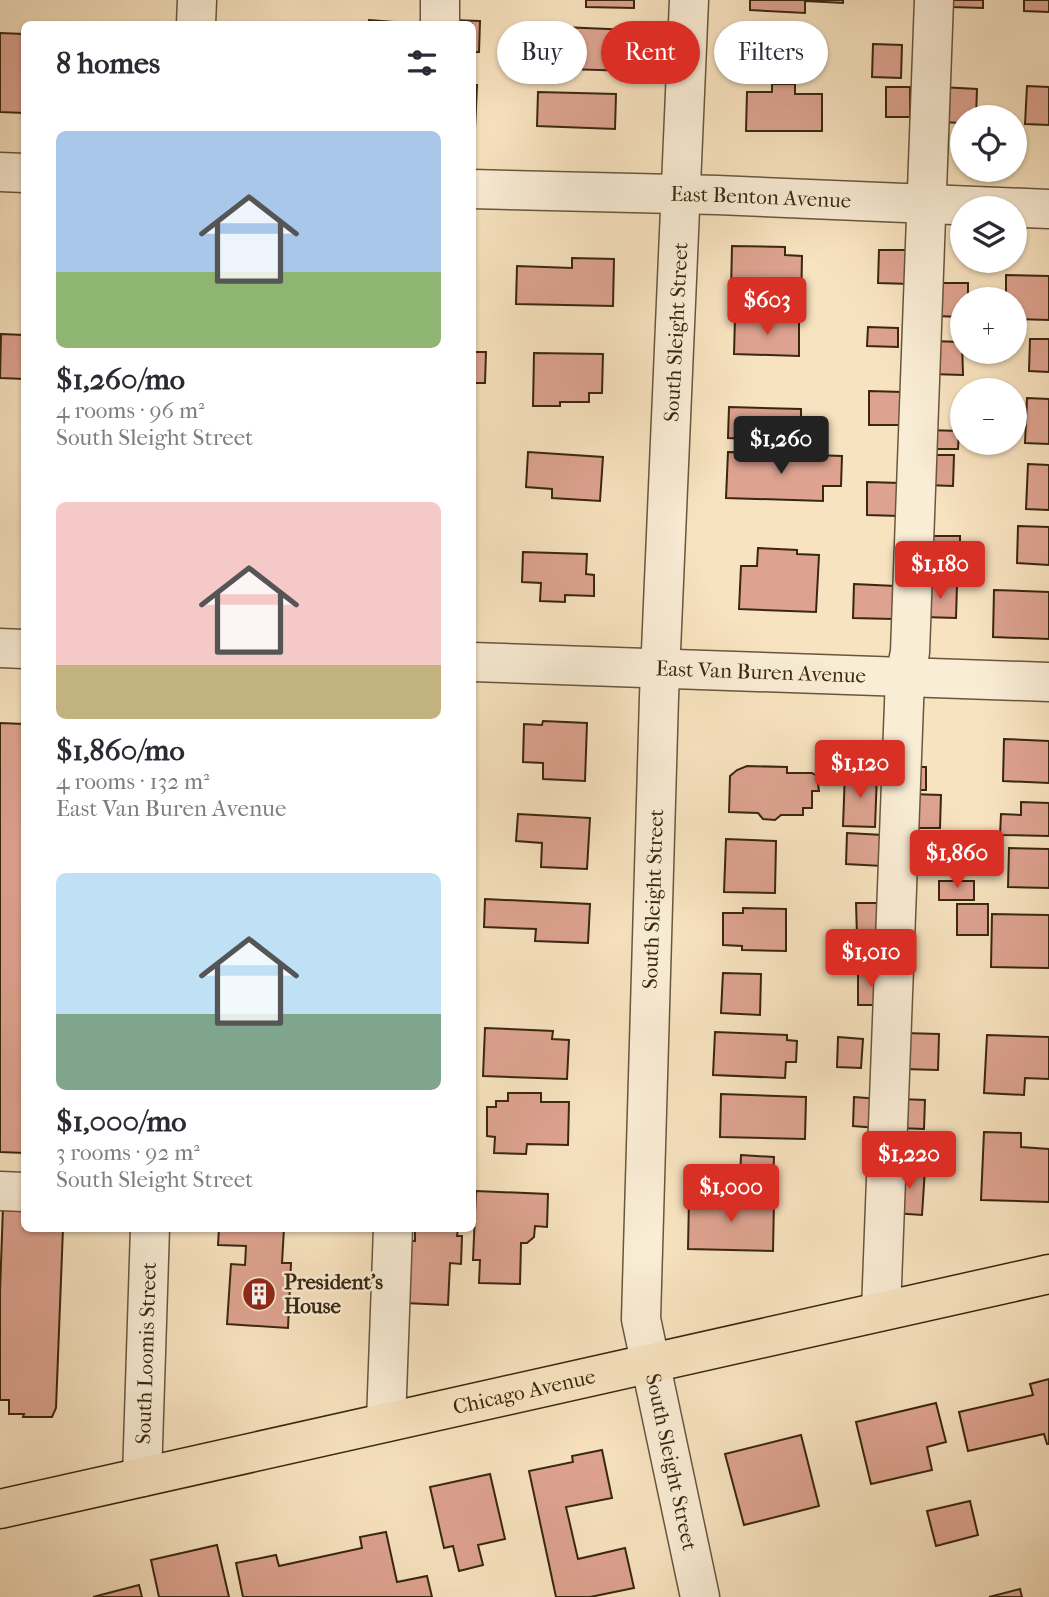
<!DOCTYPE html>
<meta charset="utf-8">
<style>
:root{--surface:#fff;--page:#f2f2f3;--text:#2b2b33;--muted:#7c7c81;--accent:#d93025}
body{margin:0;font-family:"IM FELL French Canon",serif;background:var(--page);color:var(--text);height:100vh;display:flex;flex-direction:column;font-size:26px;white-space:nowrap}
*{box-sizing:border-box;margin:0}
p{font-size:23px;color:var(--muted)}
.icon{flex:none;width:38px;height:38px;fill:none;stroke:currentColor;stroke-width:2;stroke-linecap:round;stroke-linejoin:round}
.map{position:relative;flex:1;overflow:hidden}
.drawer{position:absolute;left:21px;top:21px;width:455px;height:1211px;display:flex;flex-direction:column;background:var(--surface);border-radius:10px;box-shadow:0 2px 5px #0004}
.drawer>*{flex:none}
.banner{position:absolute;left:497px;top:21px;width:446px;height:63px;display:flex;gap:14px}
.buttons{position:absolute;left:950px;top:105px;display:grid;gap:14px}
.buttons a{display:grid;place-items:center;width:77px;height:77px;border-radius:50%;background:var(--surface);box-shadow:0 2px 5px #0004;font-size:35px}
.price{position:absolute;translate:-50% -60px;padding:0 16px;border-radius:7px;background:var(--accent);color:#fff;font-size:23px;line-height:46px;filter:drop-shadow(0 2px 4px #0008)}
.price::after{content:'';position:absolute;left:50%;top:42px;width:21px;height:16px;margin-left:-10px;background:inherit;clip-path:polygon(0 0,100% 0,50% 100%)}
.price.selected{background:#222;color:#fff}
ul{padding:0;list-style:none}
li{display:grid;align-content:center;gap:14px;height:371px;padding:0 35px}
li span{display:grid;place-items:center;height:217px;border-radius:10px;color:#555}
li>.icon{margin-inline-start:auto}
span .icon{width:126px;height:126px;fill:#fffc;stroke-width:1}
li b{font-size:30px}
h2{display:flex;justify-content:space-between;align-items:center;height:84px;padding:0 35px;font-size:30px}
.chip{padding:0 24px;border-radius:32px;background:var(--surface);box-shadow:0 2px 5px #0004;font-size:24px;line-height:63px}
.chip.selected{background:var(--accent);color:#fff}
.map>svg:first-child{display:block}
.building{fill:#dea390;stroke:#392710;stroke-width:2}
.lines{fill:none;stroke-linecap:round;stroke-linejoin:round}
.minor-casing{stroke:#69563c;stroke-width:41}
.major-casing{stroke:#392710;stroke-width:41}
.minor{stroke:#faedd6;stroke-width:38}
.major{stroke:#f8e3c0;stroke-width:38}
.labels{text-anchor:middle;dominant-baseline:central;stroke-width:5;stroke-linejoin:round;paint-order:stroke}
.street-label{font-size:21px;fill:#392710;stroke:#faedd6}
.poi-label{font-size:21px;font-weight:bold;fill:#392710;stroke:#faedd6;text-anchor:start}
</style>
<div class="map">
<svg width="1049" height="1597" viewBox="0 0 1049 1597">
<rect width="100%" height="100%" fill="#f8e3c0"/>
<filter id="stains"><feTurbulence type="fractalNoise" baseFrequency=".00286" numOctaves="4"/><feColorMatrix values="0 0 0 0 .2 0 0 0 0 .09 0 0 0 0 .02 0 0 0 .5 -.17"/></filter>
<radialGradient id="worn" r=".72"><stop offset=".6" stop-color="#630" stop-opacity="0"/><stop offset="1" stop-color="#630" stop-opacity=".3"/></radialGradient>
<g class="building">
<path d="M586 0H634V8L586 7Z"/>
<path d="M750 0H843V3L805 1V13L750 10Z"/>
<path d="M952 0H983V8L952 7Z"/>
<path d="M1024 0H1049V12L1024 11Z"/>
<path d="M369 20 419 24H368Z"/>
<path d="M451 20 480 21 479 52H472V24H451Z"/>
<path d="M538 26 631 30 630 71 536 68Z"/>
<path d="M747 30 815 32 814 70 772 68V62L747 61Z"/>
<path d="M0 33 24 34V113L0 112Z"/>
<path d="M873 44 902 45 901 78 872 77Z"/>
<path d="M772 84H795V94H822V131H746L747 92H772Z"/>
<path d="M472 85H477L475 129H472Z"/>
<path d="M1027 86 1049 87V125L1025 124Z"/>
<rect x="886" y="87" width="24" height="30"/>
<path d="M941 87 977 89 976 117H962V123L940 122Z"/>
<path d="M538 92 616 94 615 129 537 126Z"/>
<path d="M732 246 785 247V255L802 256 801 307 771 306V293L731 292Z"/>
<path d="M879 250H911L910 284 878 283Z"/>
<path d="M572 258 614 259 613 306 516 304 517 266 572 268Z"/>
<path d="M1006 275 1049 276V320L1015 319V299H1006Z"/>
<path d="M936 283H968V299H962V317L936 316Z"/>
<path d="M735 317 799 319V356L734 354Z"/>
<path d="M868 327 898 328V347L867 346Z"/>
<path d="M1 334 24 335V379L0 378Z"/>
<path d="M1030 339H1049V372L1029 371Z"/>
<path d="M932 341 962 342 963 375 931 374Z"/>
<path d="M472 352H486L485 383H472Z"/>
<path d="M534 353 603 354 602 393H589V402H560V406H533Z"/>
<path d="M869 391 902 392 901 425H869Z"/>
<path d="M1027 398 1049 399V444L1025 443Z"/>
<path d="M729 407 801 409V441L728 438Z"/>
<path d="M928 430 959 431 958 449H927Z"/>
<path d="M528 452 603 457 600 501 552 498V489L526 487Z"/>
<path d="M728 452 842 456 841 486H823V501L726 498Z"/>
<path d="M927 455H954L953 486 926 485Z"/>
<path d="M1028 464 1049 465V510L1026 509Z"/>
<path d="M867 482 900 483 899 516 867 515Z"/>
<path d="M1018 526 1049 527V565L1017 563Z"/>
<rect x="923" y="536" width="37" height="43"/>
<path d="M758 548 797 550V554L819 555 816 612 739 609 741 566H757Z"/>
<path d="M523 552 587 554 586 574 594 575V596L565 595V602L540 601 541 583 522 582Z"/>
<path d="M854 584 895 586 893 619 853 618Z"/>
<path d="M924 584 957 585 956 618 924 617Z"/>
<path d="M994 590 1049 592V639L993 637Z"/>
<path d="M543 721 587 723 585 781 543 779V763L523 762 524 724 542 725Z"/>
<path d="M0 723 24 724V1153L0 1152Z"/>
<path d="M1004 739 1049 741V783L1003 781Z"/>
<path d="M747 766 787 767V773H812L817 776 819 791H812V808H803V815H781L775 820 763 819 758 813 729 812 730 776 737 770Z"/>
<rect x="909" y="767" width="17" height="23"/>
<path d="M845 772 877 774 875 827 843 826Z"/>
<path d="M910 794 941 795 940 828H909Z"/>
<path d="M1021 802 1049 803V836L1000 835 1001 814 1021 815Z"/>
<path d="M518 814 590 818 587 869 541 867 542 843 516 841Z"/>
<path d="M847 833 883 835 882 866 846 864Z"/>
<path d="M726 839 776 841 775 893 724 892Z"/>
<path d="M1009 848 1049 849V888L1008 887Z"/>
<rect x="939" y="881" width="35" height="19"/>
<path d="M485 899 590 904 588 943 535 941 536 929 484 927Z"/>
<path d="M856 903H883V936H857Z"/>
<rect x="957" y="904" width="31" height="31"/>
<path d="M743 908 786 909V951L742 950V946L723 945V913H743Z"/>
<path d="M992 914 1049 915V968L991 967Z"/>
<path d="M858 972H884L885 1005H858Z"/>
<path d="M723 973 761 974 760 1015 721 1013Z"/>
<path d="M485 1028 553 1031 552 1039 569 1040 567 1079 483 1076Z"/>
<path d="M715 1032 787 1035V1040L797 1041 796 1062H786L785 1078 713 1075Z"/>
<path d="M904 1033 939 1034 938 1070 903 1069Z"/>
<path d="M987 1035 1049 1037V1079L1025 1078 1024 1095 984 1093Z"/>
<path d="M838 1037 863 1039 861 1068 837 1067Z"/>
<path d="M508 1093H541V1102H569L568 1145 527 1144 526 1154 494 1153 495 1137 487 1136V1107H496V1101H508Z"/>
<path d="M721 1094 806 1097 805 1139 720 1137Z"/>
<path d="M854 1097 879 1099 877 1128 853 1126Z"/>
<path d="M900 1099 925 1100 924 1129 898 1128Z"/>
<path d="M984 1132 1021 1133V1147L1049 1149V1202L981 1200Z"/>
<path d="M741 1155 774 1157 773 1181 740 1179Z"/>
<path d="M896 1167 925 1169 922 1215 893 1213Z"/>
<path d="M476 1191 548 1194 547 1227 535 1226 534 1237 527 1243H521L520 1284 479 1283 480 1260H473Z"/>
<path d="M689 1198 774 1200 773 1251 688 1249Z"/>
<path d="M3 1206H24V1228H63L56 1408 52 1417H23L24 1414H9V1400H0V1292Z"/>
<path d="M219 1228H284L282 1263H291L288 1328 227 1324 231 1264 245 1265 246 1246 218 1245Z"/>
<path d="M415 1228H458L457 1236H462L461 1264 450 1263 448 1305 405 1303 408 1240 415 1241Z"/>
<path d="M1049 1379V1444H1047L1044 1434 968 1451 959 1412 1033 1395 1030 1384Z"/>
<path d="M936 1403 946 1442 927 1447 932 1470 871 1484 856 1422Z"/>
<path d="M801 1435 819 1506 744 1525 725 1454Z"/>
<path d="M602 1450 612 1498 566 1507 578 1559 625 1548 634 1588 590 1597H556L529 1471 573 1462 572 1456Z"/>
<path d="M490 1474 505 1539 478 1545 483 1565 459 1571 453 1546 444 1548 430 1487Z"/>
<path d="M970 1501 978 1535 936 1546 927 1511Z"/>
<path d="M386 1532 397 1582 427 1576 432 1597H243L236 1563 276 1555 279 1566 362 1548 360 1537Z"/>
<path d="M217 1545 229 1597H159L151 1560Z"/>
<path d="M139 1585 142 1597H93Z"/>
<path d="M1020 1589 1022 1597H989Z"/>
</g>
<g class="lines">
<g class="minor-casing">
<g id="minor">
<path id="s1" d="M689 0 659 697 641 1319 700 1597"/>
<path d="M196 24 197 0"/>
<path d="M440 24V0"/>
<path d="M0 172 24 173"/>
<path id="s2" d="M472 189 717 195 1049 209"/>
<path d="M0 648 24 649"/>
<path id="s3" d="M472 662 1049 682"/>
<path d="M0 1191 24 1192"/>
<path d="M881 1311 905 677 910 652 934 0"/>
<path d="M386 1422 393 1228"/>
<path id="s4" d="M142 1477 150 1228"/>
</g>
</g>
<g class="major-casing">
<g id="major">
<path id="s5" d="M0 1509 1049 1274"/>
</g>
</g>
<use href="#minor" class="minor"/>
<use href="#major" class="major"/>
</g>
<defs>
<g id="building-disc" transform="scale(1.75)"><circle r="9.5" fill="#8f2418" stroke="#faedd6"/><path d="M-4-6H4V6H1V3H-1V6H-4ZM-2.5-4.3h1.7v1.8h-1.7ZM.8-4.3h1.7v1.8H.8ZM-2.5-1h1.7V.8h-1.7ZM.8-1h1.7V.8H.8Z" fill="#fff"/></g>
</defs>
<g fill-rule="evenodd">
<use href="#building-disc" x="259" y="1294"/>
</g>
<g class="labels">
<g class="street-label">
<text stroke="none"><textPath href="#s2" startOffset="289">East Benton Avenue</textPath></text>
<text transform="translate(676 332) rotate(-87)">South Sleight Street</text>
<text stroke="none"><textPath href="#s3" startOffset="289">East Van Buren Avenue</textPath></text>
<text transform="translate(653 899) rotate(-88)">South Sleight Street</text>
<text stroke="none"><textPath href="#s4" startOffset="124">South Loomis Street</textPath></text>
<text stroke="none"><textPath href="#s5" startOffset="537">Chicago Avenue</textPath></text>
<text stroke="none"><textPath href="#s1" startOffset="1466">South Sleight Street</textPath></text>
</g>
<g class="poi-label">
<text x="284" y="1282">President's<tspan x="284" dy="24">House</tspan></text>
</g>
</g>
<rect width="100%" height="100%" filter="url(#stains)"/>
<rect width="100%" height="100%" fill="url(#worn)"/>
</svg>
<div class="buttons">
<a><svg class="icon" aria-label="locate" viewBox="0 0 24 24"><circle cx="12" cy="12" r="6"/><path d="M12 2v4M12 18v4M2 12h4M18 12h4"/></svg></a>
<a><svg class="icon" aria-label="layers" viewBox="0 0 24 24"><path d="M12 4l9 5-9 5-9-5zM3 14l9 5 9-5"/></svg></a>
<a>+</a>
<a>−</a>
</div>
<b class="price" style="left:767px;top:337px">$603</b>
<b class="price selected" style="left:781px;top:476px">$1,260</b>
<b class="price" style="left:940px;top:601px">$1,180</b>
<b class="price" style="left:860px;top:800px">$1,120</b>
<b class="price" style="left:957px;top:890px">$1,860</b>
<b class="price" style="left:871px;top:989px">$1,010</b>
<b class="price" style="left:909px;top:1191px">$1,220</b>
<b class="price" style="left:731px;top:1224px">$1,000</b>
<div class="banner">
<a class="chip">Buy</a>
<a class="chip selected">Rent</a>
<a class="chip">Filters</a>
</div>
<section class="drawer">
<h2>8 homes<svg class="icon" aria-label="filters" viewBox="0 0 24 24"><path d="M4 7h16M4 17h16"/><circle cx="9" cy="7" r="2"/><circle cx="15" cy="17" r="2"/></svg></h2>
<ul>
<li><span style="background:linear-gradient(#a9c7e8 65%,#8fb573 0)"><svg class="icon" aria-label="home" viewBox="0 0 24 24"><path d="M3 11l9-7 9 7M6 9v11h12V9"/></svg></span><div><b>$1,260/mo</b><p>4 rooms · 96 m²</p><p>South Sleight Street</p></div></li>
<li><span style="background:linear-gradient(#f6c9c9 75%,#c2b280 0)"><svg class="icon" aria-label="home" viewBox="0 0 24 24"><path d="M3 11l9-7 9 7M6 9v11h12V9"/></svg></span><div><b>$1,860/mo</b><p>4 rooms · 132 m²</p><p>East Van Buren Avenue</p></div></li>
<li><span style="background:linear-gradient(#bfe0f5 65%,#7fa58c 0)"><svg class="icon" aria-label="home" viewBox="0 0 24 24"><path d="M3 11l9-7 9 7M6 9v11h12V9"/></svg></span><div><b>$1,000/mo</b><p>3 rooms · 92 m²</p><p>South Sleight Street</p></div></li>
</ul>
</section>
</div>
